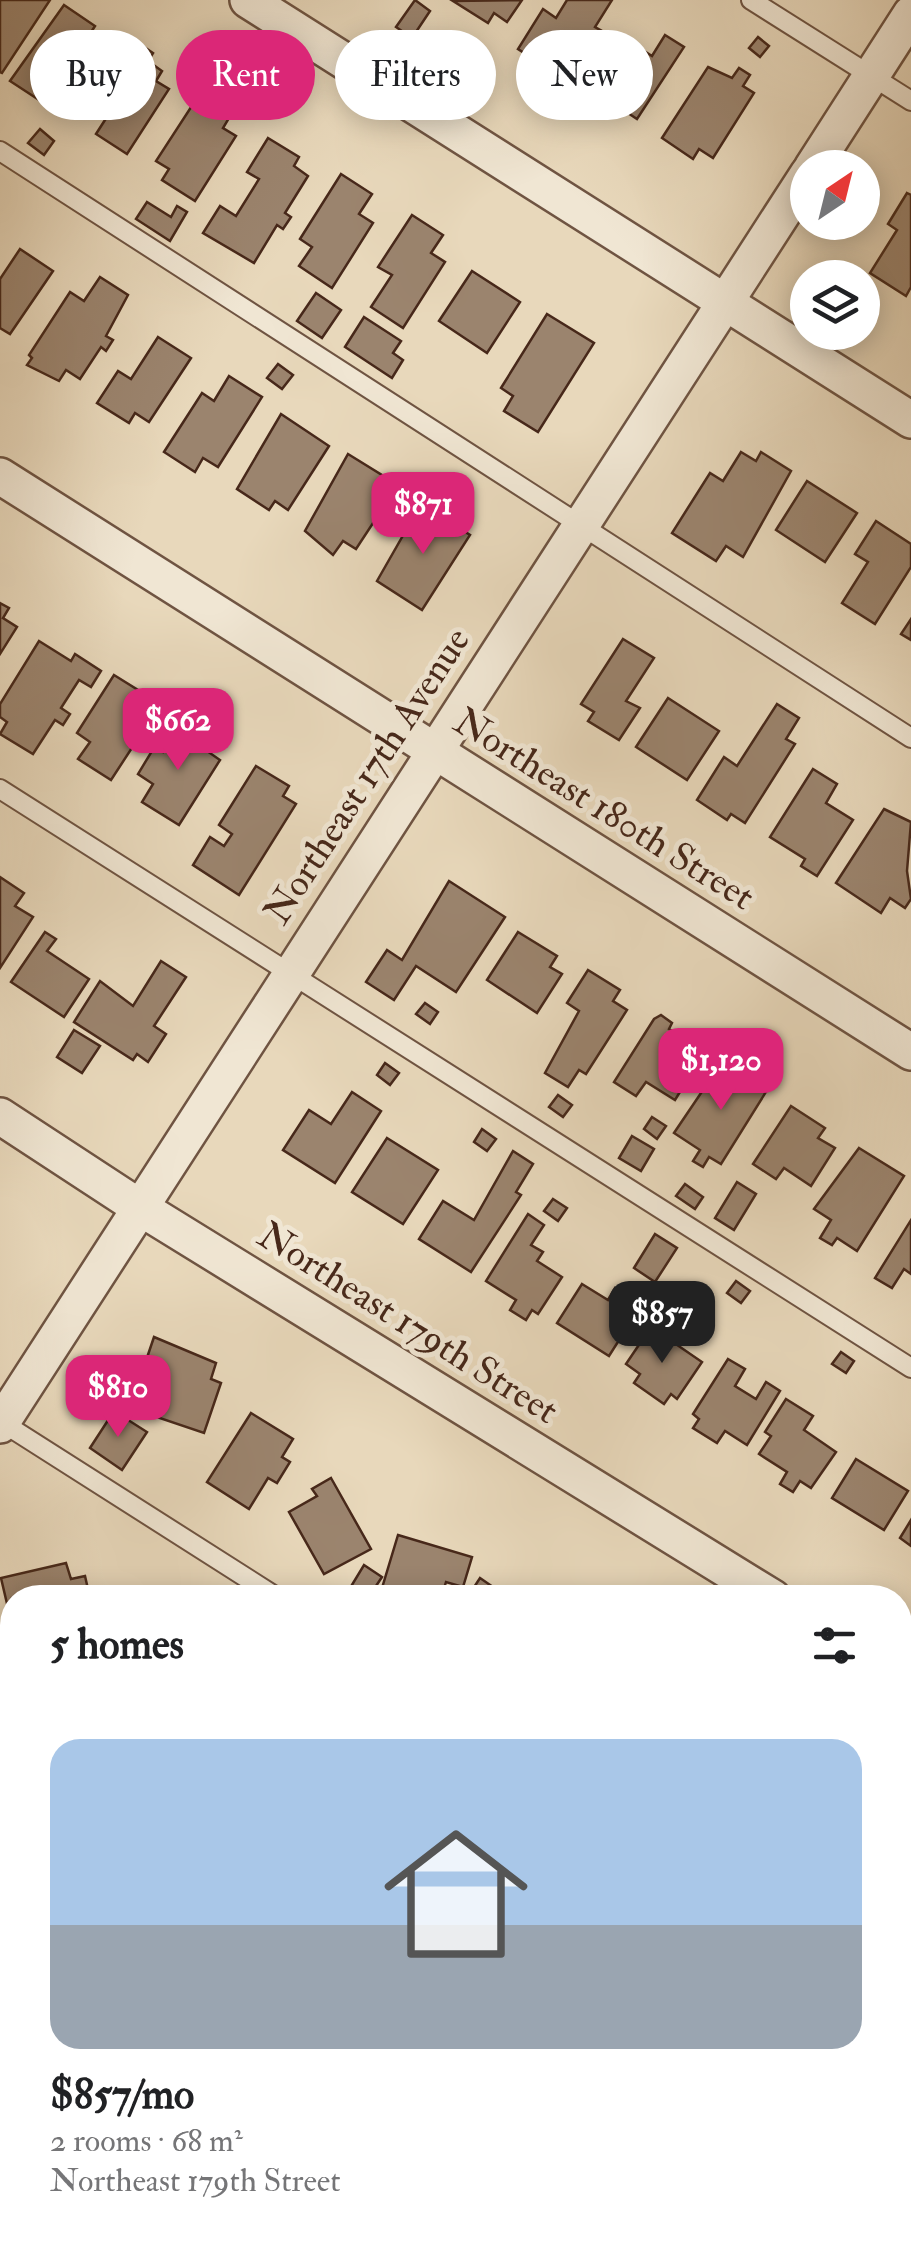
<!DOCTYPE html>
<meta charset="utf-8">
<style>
:root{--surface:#fff;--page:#f6f6f6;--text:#202124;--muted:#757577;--line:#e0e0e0;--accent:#db2777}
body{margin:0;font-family:"IM FELL Double Pica",serif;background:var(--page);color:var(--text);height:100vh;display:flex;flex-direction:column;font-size:38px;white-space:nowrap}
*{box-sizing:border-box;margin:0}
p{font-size:32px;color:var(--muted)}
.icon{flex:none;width:55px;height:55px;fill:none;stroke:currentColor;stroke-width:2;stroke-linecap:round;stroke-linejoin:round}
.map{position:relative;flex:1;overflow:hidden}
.side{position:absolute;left:0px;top:1585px;width:912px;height:670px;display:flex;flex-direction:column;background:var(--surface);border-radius:40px 40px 0 0;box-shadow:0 5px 25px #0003}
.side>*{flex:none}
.hud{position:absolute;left:30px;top:30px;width:852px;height:90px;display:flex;gap:20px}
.needle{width:65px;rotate:35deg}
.fabs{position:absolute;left:790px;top:150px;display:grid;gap:20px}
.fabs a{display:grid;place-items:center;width:90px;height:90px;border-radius:50%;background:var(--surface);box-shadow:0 5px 25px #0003;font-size:50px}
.price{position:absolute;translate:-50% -85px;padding:0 22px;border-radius:20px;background:var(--accent);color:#fff;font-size:32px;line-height:65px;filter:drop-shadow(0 2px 5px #0008)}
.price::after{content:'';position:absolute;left:50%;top:60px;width:30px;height:22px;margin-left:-15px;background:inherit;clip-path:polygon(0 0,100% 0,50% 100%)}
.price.active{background:#222;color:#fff}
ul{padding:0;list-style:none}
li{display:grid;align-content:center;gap:20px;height:530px;padding:0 50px}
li+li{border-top:2px solid var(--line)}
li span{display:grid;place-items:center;height:310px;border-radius:30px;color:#555}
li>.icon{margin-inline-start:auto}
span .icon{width:180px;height:180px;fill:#fffc;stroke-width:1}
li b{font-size:42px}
h2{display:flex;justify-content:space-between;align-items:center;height:120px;padding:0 50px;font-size:42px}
.pill{padding:0 35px;border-radius:45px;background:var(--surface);box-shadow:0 5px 25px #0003;font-size:35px;line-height:90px}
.pill.active{background:var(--accent);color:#fff}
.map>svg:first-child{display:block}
.building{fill:#9b846e;stroke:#47281a;stroke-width:2.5}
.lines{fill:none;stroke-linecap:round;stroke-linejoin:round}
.lane-casing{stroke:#6f5442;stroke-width:22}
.street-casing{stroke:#6f5442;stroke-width:40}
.lane{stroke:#f0e6d3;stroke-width:18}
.street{stroke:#f0e6d3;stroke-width:35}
.labels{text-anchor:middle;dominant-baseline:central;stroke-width:10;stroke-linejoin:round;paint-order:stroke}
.street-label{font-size:38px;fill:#47281a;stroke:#f0e6d3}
</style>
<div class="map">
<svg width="911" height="2255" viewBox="0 0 911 2255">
<rect width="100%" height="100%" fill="#e8d8bb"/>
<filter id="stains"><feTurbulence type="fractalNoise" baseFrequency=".002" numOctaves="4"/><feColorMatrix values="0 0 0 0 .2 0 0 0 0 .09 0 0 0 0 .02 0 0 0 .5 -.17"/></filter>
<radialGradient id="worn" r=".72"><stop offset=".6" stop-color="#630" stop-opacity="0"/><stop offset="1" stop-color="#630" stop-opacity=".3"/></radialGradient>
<g class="building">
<path d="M0 0H50L2 73 0 72Z"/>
<path d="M415 0 430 11 412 38 396 27Z"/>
<path d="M522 0 507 22 494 13 488 23 453 1Z"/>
<path d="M567 0H612L595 27 602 31 584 60 577 55 570 68 557 60 551 70 518 49 543 9 556 18Z"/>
<path d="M64 5 95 26 86 40 100 49 59 113 10 81Z"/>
<path d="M665 35 684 47 637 119 590 88 622 37 652 56Z"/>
<path d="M758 37 769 46 760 57 749 48Z"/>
<path d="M137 42 153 53 148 61 162 71 156 81 169 89 127 154 96 134 123 92 110 83Z"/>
<path d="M708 67 732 78 739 68 750 75 743 86 754 93 713 158 699 149 693 159 662 138Z"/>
<path d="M197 98 229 118 223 128 236 136 195 201 162 180 169 169 156 161Z"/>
<path d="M40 129 54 141 44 155 28 143Z"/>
<path d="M268 138 299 157 294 166 308 176 285 213 291 217 283 229 277 225 254 263 203 233 220 206 236 216 259 179 247 172Z"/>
<path d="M341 174 372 194 359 214 373 223 332 288 299 266 312 247 300 239Z"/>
<path d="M907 193 911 195V287L906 296 870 273 897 230 888 224Z"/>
<path d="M147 202 171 217 177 206 187 212 170 241 136 219Z"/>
<path d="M412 215 443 235 431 253 445 262 403 328 371 307 392 275 378 267Z"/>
<path d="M20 249 53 271 10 334 0 328V279Z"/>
<path d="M472 271 520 302 487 353 439 321Z"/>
<path d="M100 277 128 295 106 336 113 340 106 351 101 347 80 379 66 370 59 381 27 365 32 358 29 355 70 292 84 301Z"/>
<path d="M316 293 341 310 322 338 297 321Z"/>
<path d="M547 314 594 343 538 432 504 411 513 396 501 388Z"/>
<path d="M364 317 401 341 393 353 403 360 392 378 345 347Z"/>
<path d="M158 337 191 358 149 422 135 413 129 423 97 403 118 371 131 379Z"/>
<path d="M278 364 293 375 282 389 267 378Z"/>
<path d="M229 376 262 397 218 467 203 458 195 472 164 452 202 393 214 401Z"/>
<path d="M281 414 329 446 288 510 275 501 269 510 237 489Z"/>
<path d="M741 452 756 461 761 452 791 471 743 557 726 546 716 561 672 533 710 473 723 481Z"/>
<path d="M348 454 398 485 356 549 343 541 333 555 305 531Z"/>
<path d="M807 481 857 513 825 562 776 530Z"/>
<path d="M421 504 470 535 422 610 377 581Z"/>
<path d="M876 521 911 544V567L875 624 842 603 868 562 855 554Z"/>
<path d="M0 603 9 608 3 618 17 627 0 654Z"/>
<path d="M911 619V640L901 634Z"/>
<path d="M623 639 654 658 626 701 640 708 619 740 588 721 594 712 581 704Z"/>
<path d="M39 641 71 661 75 654 101 671 91 687 79 680 61 708 70 714 63 725 55 720 33 754 0 734 7 722 0 717V704Z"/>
<path d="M114 675 146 695 140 705 154 714 111 780 78 759 90 742 77 733Z"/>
<path d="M668 698 719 731 687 780 636 747Z"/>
<path d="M777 704 799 718 786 739 795 744 745 823 731 814 727 820 697 800 724 757 737 766Z"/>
<path d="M182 721 213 741 207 751 220 760 179 825 142 802 153 784 138 774 155 746 163 752Z"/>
<path d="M256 766 289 786 283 796 296 804 239 895 193 865 210 837 224 846 232 834 219 825Z"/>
<path d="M813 769 837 784 826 803 853 820 817 876 801 866 805 859 770 837Z"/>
<path d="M884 809 911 822 907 871 911 899 905 908 890 898 881 913 836 883Z"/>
<path d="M0 877 24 893 15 906 33 917 0 968Z"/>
<path d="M449 881 505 917 456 992 416 966 394 1000 366 982 387 950 402 960Z"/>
<path d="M45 932 56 939 47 951 89 979 64 1017 11 982Z"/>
<path d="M518 932 557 956 550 967 562 974 537 1013 487 980Z"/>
<path d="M161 961 186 977 154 1026 166 1034 148 1062 137 1054 133 1060 74 1022 100 981 133 1006Z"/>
<path d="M588 970 620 990 613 1001 627 1010 586 1074 579 1070 568 1087 545 1073 579 1011 567 1003Z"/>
<path d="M425 1003 438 1012 430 1024 416 1014Z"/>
<path d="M661 1015 672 1023 669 1029 690 1042 684 1051 699 1061 675 1100 646 1082 636 1096 614 1082 654 1019Z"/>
<path d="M74 1030 100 1046 82 1073 57 1057Z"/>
<path d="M724 1059 769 1087 721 1164 709 1157 703 1167 693 1161 700 1150 674 1133Z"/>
<path d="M385 1063 399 1073 390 1085 377 1075Z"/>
<path d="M352 1092 381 1111 335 1183 283 1150 309 1110 331 1124Z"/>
<path d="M558 1095 572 1105 563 1117 549 1107Z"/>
<path d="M791 1106 825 1128 818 1138 835 1148 811 1186 784 1168 776 1179 753 1164Z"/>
<path d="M652 1117 666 1126 657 1139 644 1129Z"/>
<path d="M482 1129 496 1139 487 1151 474 1142Z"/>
<path d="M632 1136 654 1149 641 1171 619 1158Z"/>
<path d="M387 1138 438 1170 403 1224 352 1192Z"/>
<path d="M859 1148 904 1176 857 1251 837 1238 832 1245 820 1238 831 1220 814 1209Z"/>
<path d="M513 1151 533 1164 516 1192 521 1195 471 1272 419 1239 443 1201 474 1220Z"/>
<path d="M737 1182 756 1194 734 1230 715 1218Z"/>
<path d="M685 1184 703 1197 695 1209 676 1196Z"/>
<path d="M553 1199 567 1208 558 1221 544 1211Z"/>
<path d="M528 1214 544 1225 531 1245 543 1252 537 1261 562 1277 538 1314 532 1310 526 1320 510 1310 516 1300 486 1281Z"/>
<path d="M911 1220V1274L904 1269 892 1288 875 1278Z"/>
<path d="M655 1234 677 1248 655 1282 634 1268Z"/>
<path d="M736 1281 750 1291 741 1303 727 1293Z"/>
<path d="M582 1284 608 1300 615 1288 642 1304 609 1356 557 1323Z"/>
<path d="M651 1327 702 1362 677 1399 671 1394 664 1404 634 1383 640 1374 626 1364Z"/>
<path d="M154 1337 216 1363 211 1379 221 1383 204 1433 130 1408Z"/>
<path d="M841 1352 854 1361 846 1373 832 1364Z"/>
<path d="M728 1359 745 1369 735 1386 756 1399 766 1382 780 1391 747 1445 725 1431 717 1443 693 1428 699 1419 693 1414Z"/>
<path d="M786 1399 813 1416 804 1430 836 1452 811 1488 800 1481 793 1492 780 1484 787 1472 759 1454 771 1436 765 1432Z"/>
<path d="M114 1411 147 1432 122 1470 90 1448Z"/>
<path d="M251 1413 293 1439 282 1457 290 1462 277 1483 268 1478 249 1509 207 1482Z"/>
<path d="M856 1459 908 1491 884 1530 832 1498Z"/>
<path d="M331 1478 371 1549 324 1574 289 1512 317 1496 312 1489Z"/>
<path d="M911 1520V1546L900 1538Z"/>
<path d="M398 1535 472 1557 463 1587 446 1582 441 1598H379Z"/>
<path d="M66 1563 71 1579 85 1576 90 1598H12V1625L1 1578Z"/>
<path d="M364 1565 382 1577 368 1598H344Z"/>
<path d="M480 1578 509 1598H467Z"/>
<path d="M0 1886 7 1888 0 1912Z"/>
<path d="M12 1955V1988L0 1965Z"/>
<path d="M911 2109V2183L900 2176V2127Z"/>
<path d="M12 2159V2229L0 2216V2170Z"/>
<path d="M50 2242H128L120 2255H62L48 2246Z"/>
<path d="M200 2242 227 2249 225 2255H173L176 2246 197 2253Z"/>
<path d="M461 2242H494L488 2255H456Z"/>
<path d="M516 2242H576L580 2250 593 2243 600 2255H510Z"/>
</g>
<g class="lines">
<g class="lane-casing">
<g id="lane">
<path d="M751 0 911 101"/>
<path d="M0 151 911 738"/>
<path d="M0 789 911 1368"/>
<path d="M0 1421 278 1598"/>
<path d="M900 1993 911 2000"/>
<path d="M0 2052 12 2060"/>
<path d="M298 2242 318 2255"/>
</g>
</g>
<g class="street-casing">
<g id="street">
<path d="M248 0 911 420"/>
<path d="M812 168 911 14"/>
<path d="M0 476 911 1052"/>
<path d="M0 1116 139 1207 773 1598"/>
<path d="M0 1425 808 174"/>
<path d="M900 1675 911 1682"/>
<path d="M0 1743 12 1751"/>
<path d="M900 1955 911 1938"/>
<path d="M788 2242 807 2255"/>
<path d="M712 2255 720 2242"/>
</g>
</g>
<use href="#lane" class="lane"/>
<use href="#street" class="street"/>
</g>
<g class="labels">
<g class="street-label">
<text transform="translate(367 776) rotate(-57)">Northeast 17th Avenue</text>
<text transform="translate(604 809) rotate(32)">Northeast 180th Street</text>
<text transform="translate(408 1323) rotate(32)">Northeast 179th Street</text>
</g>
</g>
<rect width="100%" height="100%" filter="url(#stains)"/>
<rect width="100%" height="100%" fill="url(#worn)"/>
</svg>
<div class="fabs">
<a><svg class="needle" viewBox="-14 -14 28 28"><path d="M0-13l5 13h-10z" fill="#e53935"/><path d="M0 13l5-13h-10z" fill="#757577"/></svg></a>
<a><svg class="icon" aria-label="layers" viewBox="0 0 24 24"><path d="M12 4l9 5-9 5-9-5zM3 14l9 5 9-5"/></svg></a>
</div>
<b class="price" style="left:423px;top:557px">$871</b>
<b class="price" style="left:178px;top:773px">$662</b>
<b class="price" style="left:721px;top:1113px">$1,120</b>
<b class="price active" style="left:662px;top:1366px">$857</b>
<b class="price" style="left:118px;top:1440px">$810</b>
<div class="hud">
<a class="pill">Buy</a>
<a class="pill active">Rent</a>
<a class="pill">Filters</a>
<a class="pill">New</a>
</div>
<section class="side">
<h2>5 homes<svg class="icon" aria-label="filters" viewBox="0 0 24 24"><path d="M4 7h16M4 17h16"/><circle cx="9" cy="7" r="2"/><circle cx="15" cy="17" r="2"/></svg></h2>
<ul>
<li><span style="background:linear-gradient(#a9c7e8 60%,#9aa5b1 0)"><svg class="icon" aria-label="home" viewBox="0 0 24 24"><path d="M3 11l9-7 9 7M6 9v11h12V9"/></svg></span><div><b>$857/mo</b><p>2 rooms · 68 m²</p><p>Northeast 179th Street</p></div></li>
</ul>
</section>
</div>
